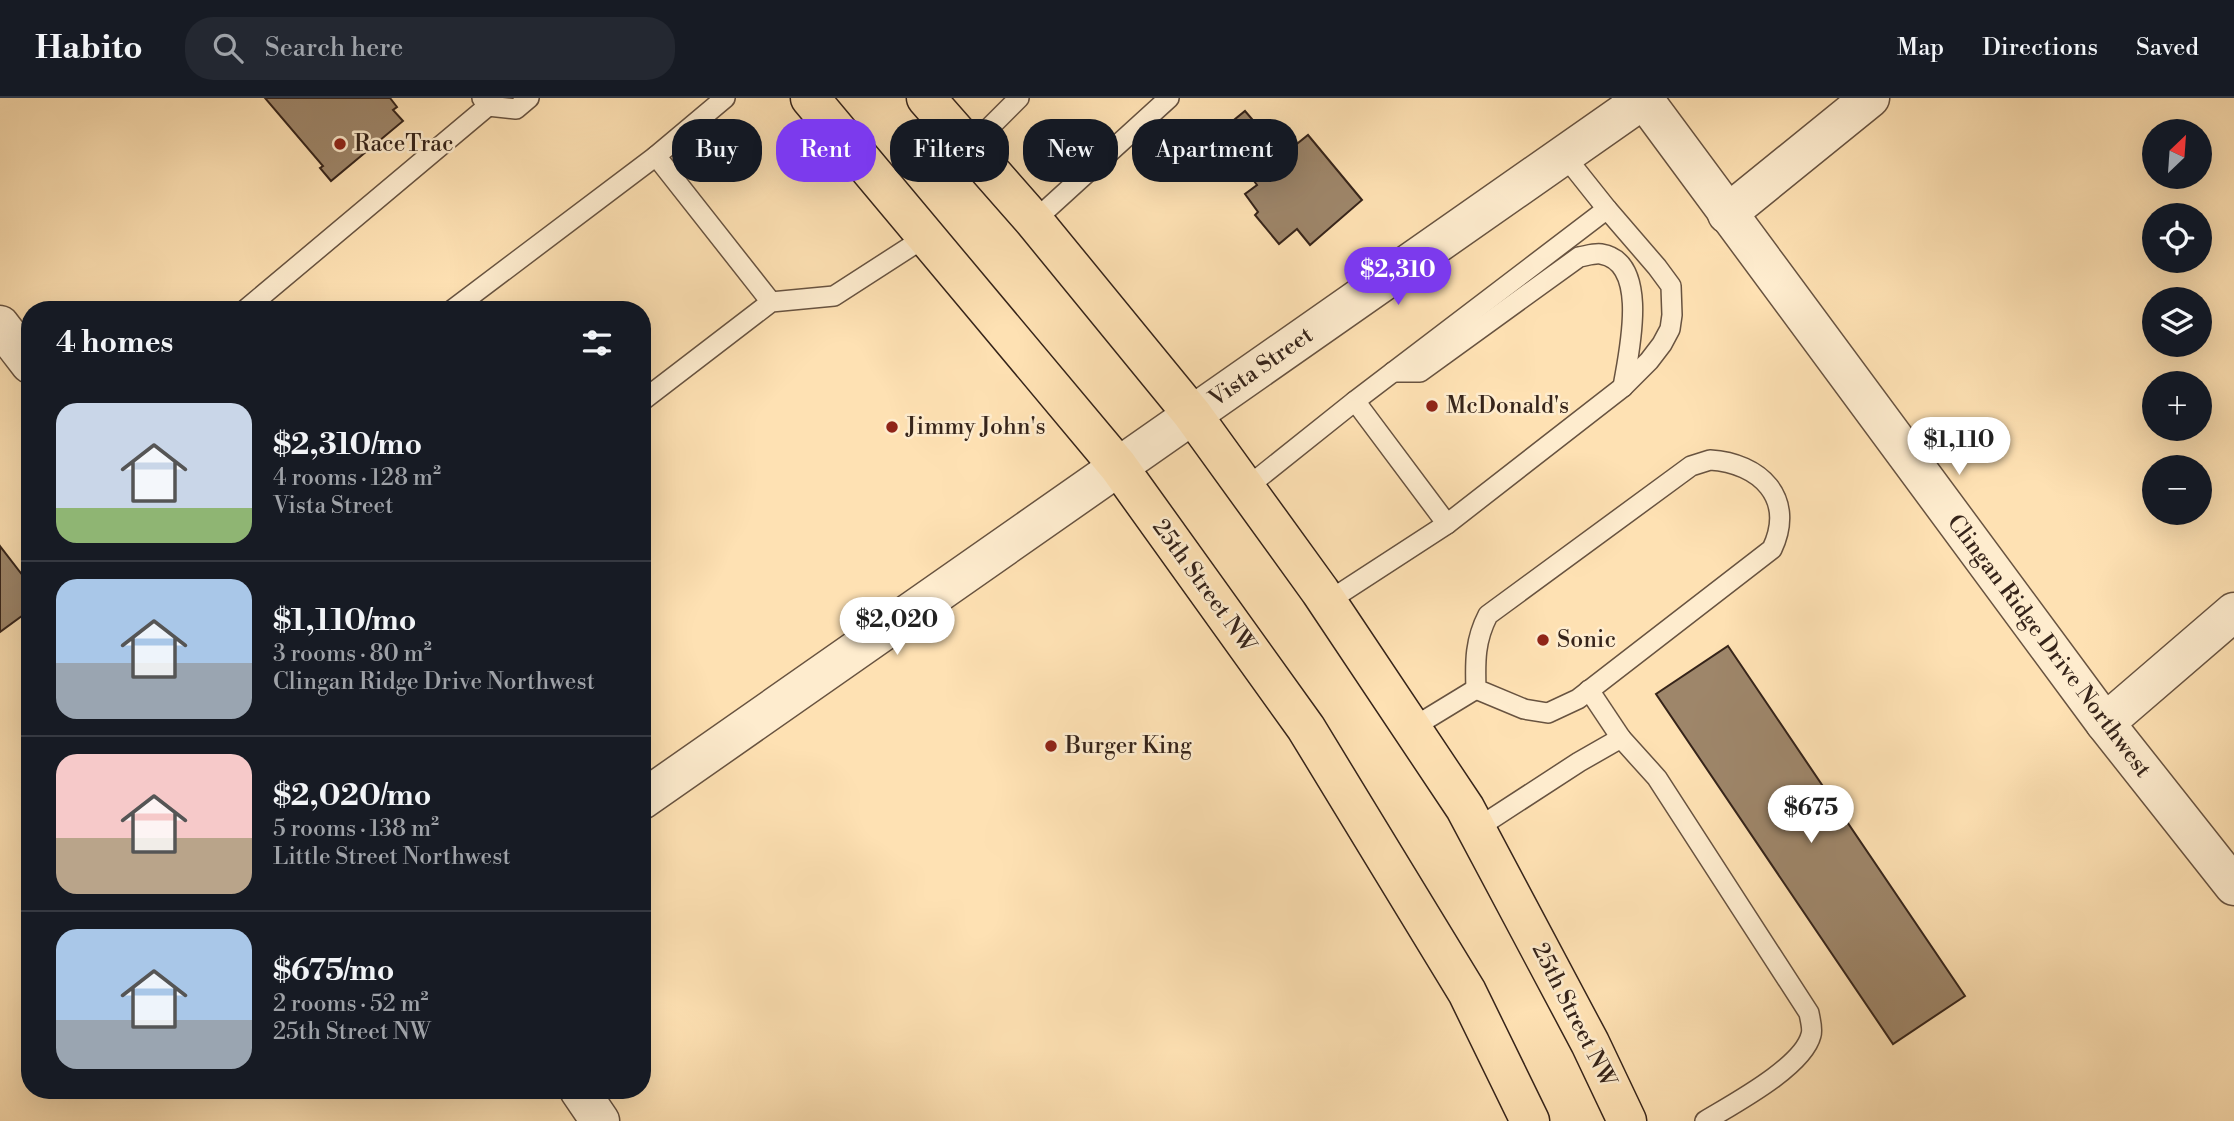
<!DOCTYPE html>
<meta charset="utf-8">
<style>
:root{--surface:#171b24;--page:#242831;--text:#f1f3f6;--muted:#9ea1a6;--line:#363941;--accent:#7c3aed}
body{margin:0;font-family:"Libre Bodoni",serif;background:var(--page);color:var(--text);height:100vh;display:flex;flex-direction:column;font-size:26px;white-space:nowrap}
*{box-sizing:border-box;margin:0}
p{font-size:23px;color:var(--muted)}
.icon{flex:none;width:38px;height:38px;fill:none;stroke:currentColor;stroke-width:2;stroke-linecap:round;stroke-linejoin:round}
.map{position:relative;flex:1;overflow:hidden}
.details{position:absolute;left:21px;top:203px;width:630px;height:798px;display:flex;flex-direction:column;background:var(--surface);border-radius:28px;box-shadow:0 7px 28px #0002}
.details>*{flex:none}
.top-card{position:absolute;left:672px;top:21px;width:665px;height:63px;display:flex;gap:14px}
.needle{width:46px;rotate:25deg}
.fabs{position:absolute;left:2142px;top:21px;display:grid;gap:14px}
.fabs a{display:grid;place-items:center;width:70px;height:70px;border-radius:50%;background:var(--surface);box-shadow:0 7px 28px #0002;font-size:35px}
.price{position:absolute;translate:-50% -60px;padding:0 16px;border-radius:24px;background:#fff;color:#222;font-size:23px;line-height:46px;filter:drop-shadow(0 2px 4px #0008)}
.price::after{content:'';position:absolute;left:50%;top:42px;width:21px;height:16px;margin-left:-10px;background:inherit;clip-path:polygon(0 0,100% 0,50% 100%)}
.price.current{background:var(--accent);color:#fff}
ul{padding:0;list-style:none}
li{display:flex;align-items:center;gap:21px;height:175px;padding:0 35px}
li+li{border-top:2px solid var(--line)}
li span{display:grid;place-items:center;flex:none;width:196px;height:140px;border-radius:21px;color:#555}
li>.icon{margin-inline-start:auto}
span .icon{width:84px;height:84px;fill:#fffc;stroke-width:1}
li b{font-size:30px}
h2{display:flex;justify-content:space-between;align-items:center;height:84px;padding:0 35px;font-size:30px}
.tag{padding:0 24px;border-radius:28px;background:var(--surface);box-shadow:0 7px 28px #0002;font-size:24px;line-height:63px}
.tag.current{background:var(--accent);color:#fff}
header{display:flex;align-items:center;gap:42px;box-sizing:border-box;height:98px;padding:0 35px;background:var(--surface);border-bottom:2px solid var(--line)}
header strong{font-size:33px}
nav{display:flex;gap:38px;margin-inline-start:auto;font-size:24px}
.search{width:490px;height:63px;background:var(--page);display:flex;align-items:center;gap:18px;box-sizing:border-box;padding:0 24px;border-radius:28px;color:var(--muted);font-size:26px}
.map>svg:first-child{display:block}
.building{fill:#9e866a;stroke:#36241a;stroke-width:2}
.lines{fill:none;stroke-linecap:round;stroke-linejoin:round}
.service-casing{stroke:#685340;stroke-width:22}
.minor-casing{stroke:#685340;stroke-width:41}
.trunk-casing{stroke:#36241a;stroke-width:41}
.service{stroke:#feecce;stroke-width:19}
.minor{stroke:#feecce;stroke-width:38}
.trunk{stroke:#fee1b3;stroke-width:38}
.poi-dot{fill:#8f2418;stroke:#feecce;stroke-width:2.5}
.labels{text-anchor:middle;dominant-baseline:central;stroke-width:5;stroke-linejoin:round;paint-order:stroke}
.poi-label{font-size:23px;fill:#36241a;stroke:#feecce;text-anchor:start}
.street-label{font-size:23px;fill:#36241a;stroke:#feecce}
</style>
<header>
<strong>Habito</strong>
<div class="search"><svg class="icon" aria-label="search" viewBox="0 0 24 24"><circle cx="10" cy="10" r="6"/><path d="M15 15l6 6"/></svg>Search here</div>
<nav><a>Map</a><a>Directions</a><a>Saved</a></nav>
</header>
<div class="map">
<svg width="2234" height="1023" viewBox="0 0 2234 1023">
<rect width="100%" height="100%" fill="#fee1b3"/>
<filter id="stains"><feTurbulence type="fractalNoise" baseFrequency=".00286" numOctaves="4"/><feColorMatrix values="0 0 0 0 .2 0 0 0 0 .09 0 0 0 0 .02 0 0 0 .5 -.17"/></filter>
<radialGradient id="worn" r=".72"><stop offset=".6" stop-color="#630" stop-opacity="0"/><stop offset="1" stop-color="#630" stop-opacity=".3"/></radialGradient>
<g class="building">
<path d="M265 0H390L397 9 393 12 403 23 331 83 320 70 323 68Z"/>
<path d="M1245 13 1283 57 1308 37 1362 102 1310 147 1297 131 1279 146 1255 117 1258 114 1245 96 1257 87 1218 35Z"/>
<path d="M0 448 30 487V512L0 534Z"/>
<path d="M1728 548 1965 898 1893 946 1656 596Z"/>
</g>
<g class="lines">
<g class="service-casing">
<g id="service">
<path d="M482 0 488 8 516 11 529 0"/>
<path d="M969 50 1019 0"/>
<path d="M1564 57 1607 111"/>
<path d="M656 58 771 204"/>
<path d="M1034 123 1169 0"/>
<path d="M245 212 488 8"/>
<path d="M452 212 656 58 725 0"/>
<path d="M1393 274H1420L1579 159C1586 158 1594 155 1601 156 1651 164 1628 258 1623 289"/>
<path d="M642 303 771 204 834 198 927 138"/>
<path d="M1355 303 1447 426"/>
<path d="M1710 362C1760 365 1796 400 1772 451L1578 601 1548 615 1524 611 1476 591C1475 563 1475 542 1488 517L1691 368Z"/>
<path d="M1246 390 1355 303 1607 111 1657 169 1671 188 1672 217 1670 231 1662 246 1649 263 1623 289 1447 426 1327 504"/>
<path d="M1589 592 1621 640"/>
<path d="M1412 630 1476 591"/>
<path d="M1476 731 1579 664 1621 640 1657 680 1809 915C1810 921 1813 931 1811 937 1803 969 1733 1006 1705 1023"/>
</g>
</g>
<g class="minor-casing">
<g id="minor">
<path d="M1643 0 2105 625 2234 788"/>
<path d="M1727 116 1870 0"/>
<path d="M0 227 30 266"/>
<path d="M2105 625 2234 514"/>
<path d="M642 702 1644 1"/>
<path d="M579 992 600 1023"/>
</g>
</g>
<g class="trunk-casing">
<g id="trunk">
<path d="M810 0 1118 368 1306 630 1467 894 1530 1023"/>
<path d="M926 0 1034 123 1192 316 1320 493 1465 710 1590 945 1627 1023"/>
</g>
</g>
<use href="#service" class="service"/>
<use href="#minor" class="minor"/>
<use href="#trunk" class="trunk"/>
</g>
<g class="poi-dot">
<circle cx="340" cy="46" r="7"/>
<circle cx="1432" cy="308" r="7"/>
<circle cx="892" cy="329" r="7"/>
<circle cx="1543" cy="542" r="7"/>
<circle cx="1051" cy="648" r="7"/>
</g>
<g class="labels">
<g class="poi-label">
<text x="354" y="46">RaceTrac</text>
<text x="1446" y="308">McDonald's</text>
<text x="906" y="329">Jimmy John's</text>
<text x="1557" y="542">Sonic</text>
<text x="1065" y="648">Burger King</text>
</g>
<g class="street-label">
<text transform="translate(1261 269) rotate(-35)">Vista Street</text>
<text transform="translate(1204 488) rotate(54)">25th Street NW</text>
<text transform="translate(2049 548) rotate(53)">Clingan Ridge Drive Northwest</text>
<text transform="translate(1574 917) rotate(63)">25th Street NW</text>
</g>
</g>
<rect width="100%" height="100%" filter="url(#stains)"/>
<rect width="100%" height="100%" fill="url(#worn)"/>
</svg>
<div class="fabs">
<a><svg class="needle" viewBox="-14 -14 28 28"><path d="M0-13l5 13h-10z" fill="#e53935"/><path d="M0 13l5-13h-10z" fill="#9ea1a6"/></svg></a>
<a><svg class="icon" aria-label="locate" viewBox="0 0 24 24"><circle cx="12" cy="12" r="6"/><path d="M12 2v4M12 18v4M2 12h4M18 12h4"/></svg></a>
<a><svg class="icon" aria-label="layers" viewBox="0 0 24 24"><path d="M12 4l9 5-9 5-9-5zM3 14l9 5 9-5"/></svg></a>
<a>+</a>
<a>−</a>
</div>
<b class="price current" style="left:1398px;top:209px">$2,310</b>
<b class="price" style="left:1959px;top:379px">$1,110</b>
<b class="price" style="left:897px;top:559px">$2,020</b>
<b class="price" style="left:1811px;top:747px">$675</b>
<div class="top-card">
<a class="tag">Buy</a>
<a class="tag current">Rent</a>
<a class="tag">Filters</a>
<a class="tag">New</a>
<a class="tag">Apartment</a>
</div>
<section class="details">
<h2>4 homes<svg class="icon" aria-label="filters" viewBox="0 0 24 24"><path d="M4 7h16M4 17h16"/><circle cx="9" cy="7" r="2"/><circle cx="15" cy="17" r="2"/></svg></h2>
<ul>
<li><span style="background:linear-gradient(#c9d6e8 75%,#8fb573 0)"><svg class="icon" aria-label="home" viewBox="0 0 24 24"><path d="M3 11l9-7 9 7M6 9v11h12V9"/></svg></span><div><b>$2,310/mo</b><p>4 rooms · 128 m²</p><p>Vista Street</p></div></li>
<li><span style="background:linear-gradient(#a9c7e8 60%,#9aa5b1 0)"><svg class="icon" aria-label="home" viewBox="0 0 24 24"><path d="M3 11l9-7 9 7M6 9v11h12V9"/></svg></span><div><b>$1,110/mo</b><p>3 rooms · 80 m²</p><p>Clingan Ridge Drive Northwest</p></div></li>
<li><span style="background:linear-gradient(#f6c9c9 60%,#b9a48a 0)"><svg class="icon" aria-label="home" viewBox="0 0 24 24"><path d="M3 11l9-7 9 7M6 9v11h12V9"/></svg></span><div><b>$2,020/mo</b><p>5 rooms · 138 m²</p><p>Little Street Northwest</p></div></li>
<li><span style="background:linear-gradient(#a9c7e8 65%,#9aa5b1 0)"><svg class="icon" aria-label="home" viewBox="0 0 24 24"><path d="M3 11l9-7 9 7M6 9v11h12V9"/></svg></span><div><b>$675/mo</b><p>2 rooms · 52 m²</p><p>25th Street NW</p></div></li>
</ul>
</section>
</div>
